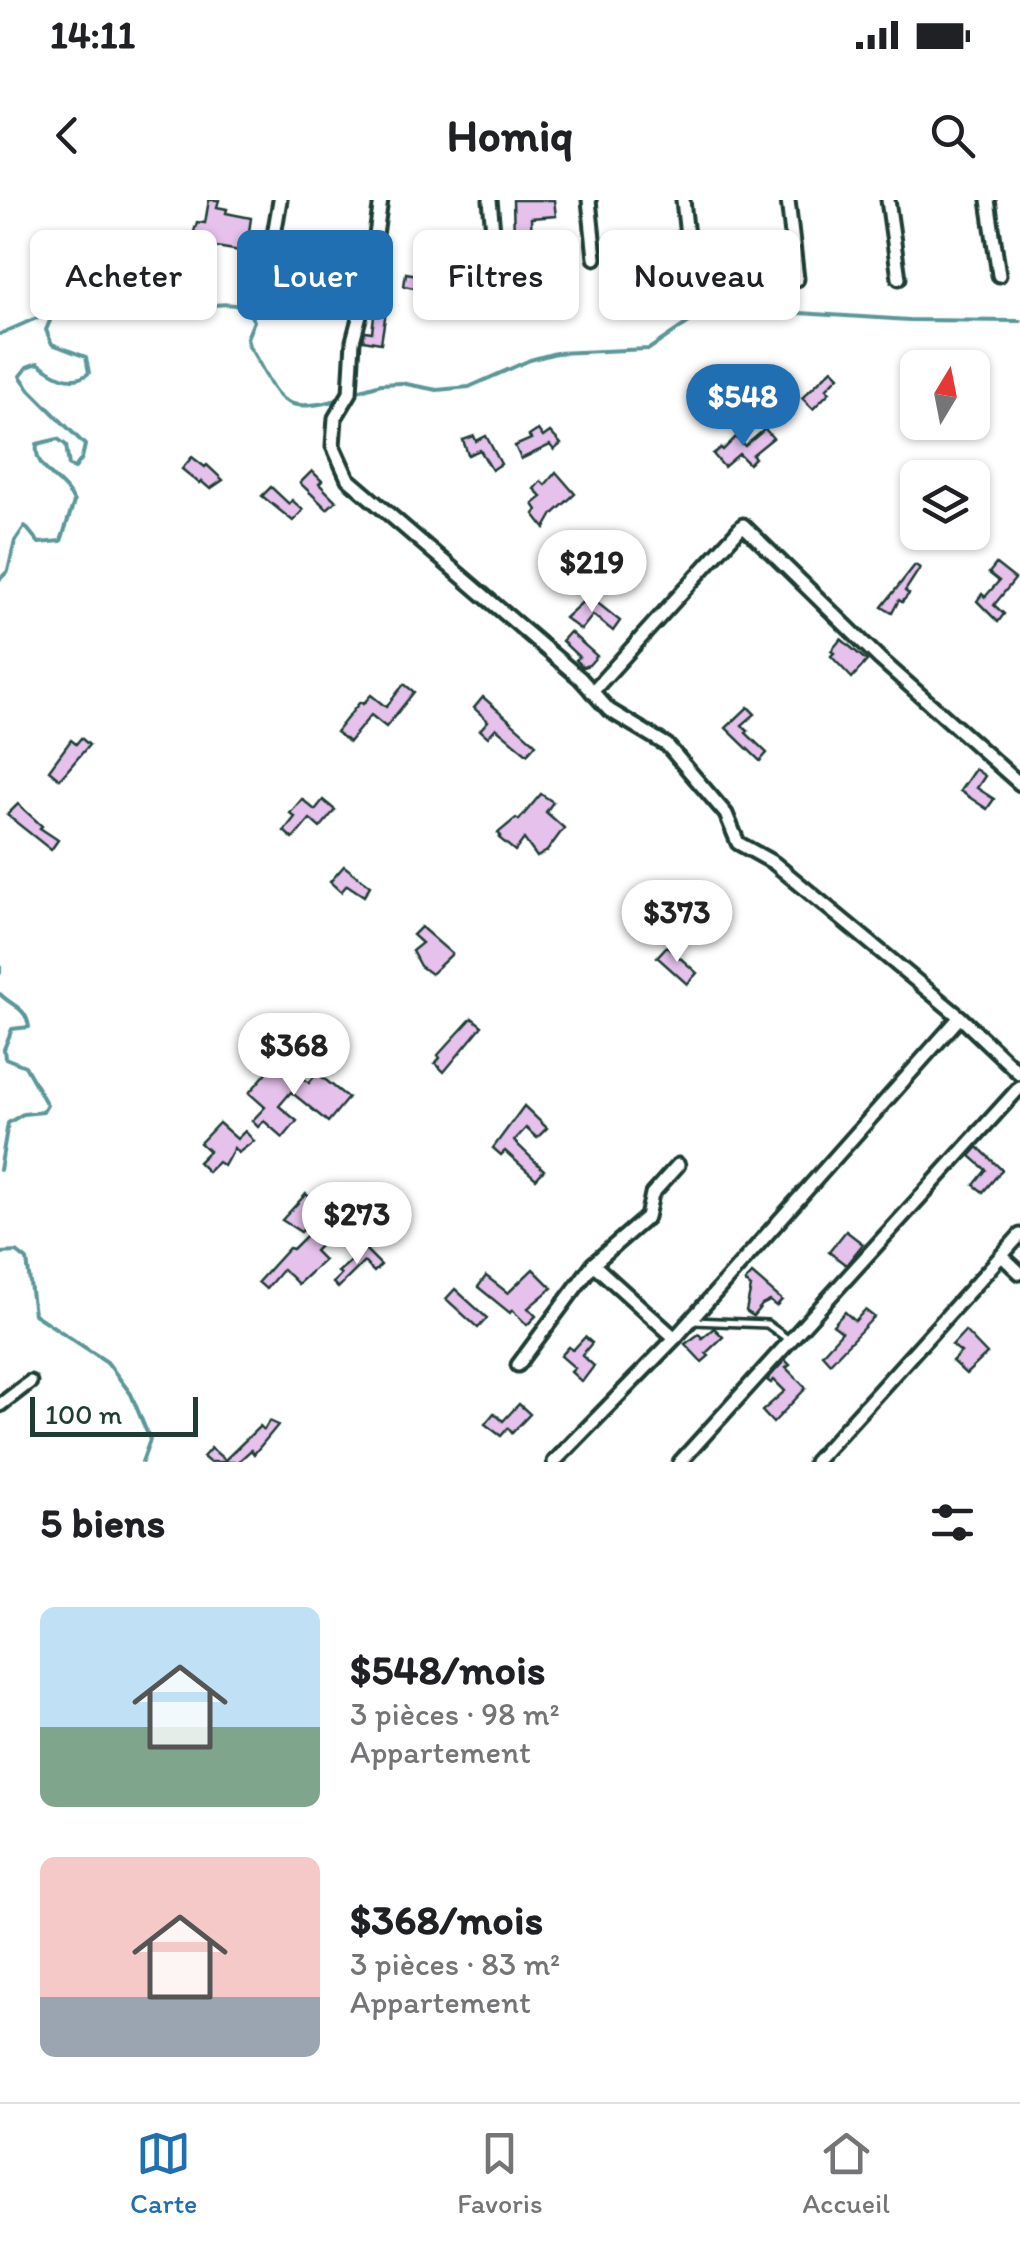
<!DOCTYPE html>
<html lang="fr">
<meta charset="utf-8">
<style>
:root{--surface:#fff;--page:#f2f2f2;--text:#202124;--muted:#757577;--line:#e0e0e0;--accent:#1f6fb2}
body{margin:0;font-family:Itim,sans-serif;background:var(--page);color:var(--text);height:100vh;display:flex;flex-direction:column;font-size:38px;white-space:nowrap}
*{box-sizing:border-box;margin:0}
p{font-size:32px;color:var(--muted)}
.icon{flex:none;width:55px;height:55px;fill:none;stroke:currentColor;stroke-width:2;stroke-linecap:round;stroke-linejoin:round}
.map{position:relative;height:1262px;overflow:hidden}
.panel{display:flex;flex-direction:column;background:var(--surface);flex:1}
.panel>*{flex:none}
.top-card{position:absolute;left:30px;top:30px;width:960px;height:90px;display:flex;gap:20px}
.needle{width:65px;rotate:10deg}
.tools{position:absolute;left:900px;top:150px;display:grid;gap:20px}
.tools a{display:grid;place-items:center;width:90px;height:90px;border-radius:15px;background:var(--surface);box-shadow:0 2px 8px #0004;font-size:50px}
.scale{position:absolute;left:30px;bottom:25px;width:168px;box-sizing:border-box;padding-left:10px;border:5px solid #1f3d34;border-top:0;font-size:28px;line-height:35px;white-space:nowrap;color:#1f3d34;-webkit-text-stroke:8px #fff;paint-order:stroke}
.price{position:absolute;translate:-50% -85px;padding:0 22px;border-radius:35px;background:#fff;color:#222;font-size:32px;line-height:65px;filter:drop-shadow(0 2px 5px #0008)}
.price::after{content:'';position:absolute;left:50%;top:60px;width:30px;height:22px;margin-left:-15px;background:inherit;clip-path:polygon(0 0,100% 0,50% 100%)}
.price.selected{background:var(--accent);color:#fff}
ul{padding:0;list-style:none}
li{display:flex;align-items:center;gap:30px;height:250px;padding:0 40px}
li span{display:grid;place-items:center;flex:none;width:280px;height:200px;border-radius:15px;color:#555}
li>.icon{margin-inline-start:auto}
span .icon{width:120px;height:120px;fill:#fffc;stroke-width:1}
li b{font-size:42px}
h2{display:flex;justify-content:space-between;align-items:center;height:120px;padding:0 40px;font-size:42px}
.tag{padding:0 35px;border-radius:15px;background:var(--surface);box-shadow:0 2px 8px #0004;font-size:35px;line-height:90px}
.tag.selected{background:var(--accent);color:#fff}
.status{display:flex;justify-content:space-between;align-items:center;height:70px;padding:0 50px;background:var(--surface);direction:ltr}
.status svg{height:28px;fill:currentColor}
header{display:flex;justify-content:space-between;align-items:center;height:130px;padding:0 40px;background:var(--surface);font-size:45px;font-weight:700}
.tabs{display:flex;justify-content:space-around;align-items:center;height:140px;border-top:2px solid var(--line);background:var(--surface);font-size:28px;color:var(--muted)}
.tabs a{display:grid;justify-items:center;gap:5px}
.tabs .selected{color:var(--accent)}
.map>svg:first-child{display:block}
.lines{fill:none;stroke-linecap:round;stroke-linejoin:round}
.stream{stroke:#5a9798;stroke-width:4}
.building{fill:#e5c1ec;stroke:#1f3d34;stroke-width:2.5}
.service-casing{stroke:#1f3d34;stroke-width:12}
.minor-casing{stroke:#1f3d34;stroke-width:19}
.service{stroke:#fff;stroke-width:5}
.minor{stroke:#fff;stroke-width:11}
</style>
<div class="status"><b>14:11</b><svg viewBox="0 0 49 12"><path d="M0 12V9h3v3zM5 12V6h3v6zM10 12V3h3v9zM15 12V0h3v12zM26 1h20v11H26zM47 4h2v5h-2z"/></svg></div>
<header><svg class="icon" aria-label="back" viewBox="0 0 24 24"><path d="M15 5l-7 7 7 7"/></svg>Homiq<svg class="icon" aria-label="search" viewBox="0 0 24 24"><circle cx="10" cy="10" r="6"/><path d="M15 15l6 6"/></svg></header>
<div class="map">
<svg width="1020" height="1262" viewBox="0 0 1020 1262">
<rect width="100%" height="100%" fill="#fff"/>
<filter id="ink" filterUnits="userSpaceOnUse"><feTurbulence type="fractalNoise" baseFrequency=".01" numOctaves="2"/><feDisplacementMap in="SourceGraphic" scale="20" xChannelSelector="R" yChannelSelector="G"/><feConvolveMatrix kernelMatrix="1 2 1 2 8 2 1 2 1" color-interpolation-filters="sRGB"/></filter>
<g filter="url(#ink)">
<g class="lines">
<g class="stream">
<path d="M52 116 67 110 98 118 144 106 163 118 197 113 204 103 206 106C226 103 244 101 254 121L247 138 249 146C279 194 274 218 341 199"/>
<path d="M0 134 48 113 52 116 46 130 52 144 86 157 89 173C72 187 53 174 38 163L27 167 20 176 30 190 85 245 82 258 75 268 69 266 66 245 58 239 37 244C33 271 65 279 74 302L61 341 39 343 25 326 15 341 8 371 0 379"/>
<path d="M354 192 381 184 401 183 437 190 469 187 530 160 556 153 649 149 698 116 799 113 909 120 1020 121"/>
<path d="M0 767V773"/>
<path d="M0 794C13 807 26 807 29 827L12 829 4 849 5 858 25 866 47 905 43 912 23 914 8 923 0 970"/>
<path d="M0 1053 17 1052 27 1060 34 1114 107 1162 131 1194 150 1240 142 1262"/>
</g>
</g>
<g class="building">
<path d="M209 0H219L217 7 227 9 226 13 251 18 246 52 210 46 206 79 194 77 195 71 189 70V48L197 22 205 23Z"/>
<path d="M513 0H554L556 16 531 18 532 43 553 44 554 57 520 60 519 38H514Z"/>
<path d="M432 63 471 69 468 85 441 80 437 112 426 111 429 91 404 86 406 73 430 77Z"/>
<path d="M378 84 390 86 381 143 363 140 365 131 372 132Z"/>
<path d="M832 169 839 176 826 189 830 192 813 209 802 198Z"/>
<path d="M765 229 773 238 752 255 755 258 749 264 739 254 724 267 713 254 721 248 723 250 736 237 745 246Z"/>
<path d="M538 230 543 237 550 232 561 244 554 250 550 245 521 259 515 246 531 239 529 236Z"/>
<path d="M474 236 476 241 486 236 501 264 492 270 480 250 468 255 463 240Z"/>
<path d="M192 257 205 267 207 265 223 280 210 289 201 281 199 283 182 269Z"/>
<path d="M312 271 322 281 319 284 336 301 327 309 300 283Z"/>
<path d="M556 272 575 294 553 314 545 328 534 314 537 310 533 304 542 297 534 289 541 281 545 285Z"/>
<path d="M271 287 289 304 292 300 303 310 293 321 262 296Z"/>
<path d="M996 364 1015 379 994 405 1004 414 998 422 977 401 982 394 985 397 999 381 989 373Z"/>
<path d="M915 365 920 368 905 391 909 394 902 402 899 400 892 413 882 407Z"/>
<path d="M589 396 620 421 613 431 593 415 581 430 565 418Z"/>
<path d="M570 432 597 456 589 465 583 467 576 460 579 457 562 441Z"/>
<path d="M841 439 867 461 852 478 831 456 834 453 831 451Z"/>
<path d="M404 484 414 492 386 527 371 515 349 542 336 532 360 502 363 504 371 495 386 507Z"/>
<path d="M483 497 536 544 527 554 496 528 488 537 480 530 488 521 474 508Z"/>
<path d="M748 507 755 514 742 525 748 531 746 533 767 553 760 561 726 528Z"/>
<path d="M81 538 89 545 60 579 49 570 71 540 76 544Z"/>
<path d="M975 569 985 576 977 588 994 599 987 609 960 591Z"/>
<path d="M541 594 553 602 546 612 564 628 547 651 537 657 524 639 515 651 499 638 501 636 498 633 516 618 519 620Z"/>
<path d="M302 599 315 610 323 600 335 610 320 628 310 619 293 639 284 631 295 617 290 613Z"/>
<path d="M18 604 42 626 40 628 58 640 51 650 7 615Z"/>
<path d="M344 666 370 686 364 696 347 685 341 692 330 682Z"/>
<path d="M421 727 452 754 431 774 420 766 412 751 422 743 413 735Z"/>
<path d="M667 746 697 773 687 784 657 757Z"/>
<path d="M472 818 482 826 444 872 435 863 440 858 438 855Z"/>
<path d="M277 861 295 877 298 874 309 883 317 873 348 898 328 922 291 892 279 906 297 921 283 938 264 921 258 927 252 921 265 907 249 893Z"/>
<path d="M524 906 547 928 537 938 526 928 514 941 544 970 536 979 505 951 501 955 493 948Z"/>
<path d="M219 923 237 939 245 931 254 941 238 953 234 948 224 966 218 962 208 972 198 962 209 951 200 943Z"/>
<path d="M978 947 1002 970 983 992 974 985 986 970 970 956Z"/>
<path d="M306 994 322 1008 301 1032 282 1020Z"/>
<path d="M846 1031 863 1044 846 1065 829 1052Z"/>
<path d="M309 1033 321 1045 315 1051 324 1060 298 1084 283 1069 266 1089 258 1082 289 1048 293 1049Z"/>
<path d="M365 1049 381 1065 374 1072 364 1062 338 1088 333 1083 341 1074 338 1072Z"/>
<path d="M533 1069 552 1088 528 1108 536 1116 527 1125 512 1110 510 1113 478 1087 486 1076 508 1093Z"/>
<path d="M752 1074 782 1100 776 1106 770 1101 762 1105 753 1116 746 1111 751 1087 745 1082Z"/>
<path d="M455 1089 487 1118 478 1128 446 1099Z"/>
<path d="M865 1110 874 1117 830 1163 822 1154 842 1132 833 1125 845 1112 855 1121Z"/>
<path d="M714 1128 723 1137 706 1153 709 1156 702 1162 685 1144 699 1134 702 1138Z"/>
<path d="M965 1131 987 1154 966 1174 952 1161 961 1152 952 1145Z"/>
<path d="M585 1137 592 1143 582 1155 594 1166 582 1182 571 1172 575 1168 561 1156 569 1147 573 1150Z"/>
<path d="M785 1160 790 1165 786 1168 806 1188 773 1223 762 1211 785 1191 774 1180 771 1183 767 1180Z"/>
<path d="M519 1204 530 1214 512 1233 508 1228 501 1236 485 1224 494 1213 503 1221Z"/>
<path d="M269 1221 278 1225 254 1254 251 1250 238 1262H209L203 1257 211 1248 225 1260 260 1226 264 1230Z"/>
</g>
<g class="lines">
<g class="service-casing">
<path id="service" d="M693 1121 767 1124 789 1140"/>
</g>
<g class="minor-casing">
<g id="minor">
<path d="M381 0 370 77 353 141 350 193 335 218 333 246 348 279 580 478 609 510 667 545 726 614 738 643 774 663 960 817 1020 874"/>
<path d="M490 0 497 72"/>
<path d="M589 0 595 58"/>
<path d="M683 0 689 54"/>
<path d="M788 0 797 79"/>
<path d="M888 0 899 78"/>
<path d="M988 0 999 75"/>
<path d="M269 64 280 0"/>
<path d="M592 492 743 325 880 459 1020 584"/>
<path d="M1002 1056 1020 1073"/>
<path d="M593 1064 675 1138"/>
<path d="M518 1165 593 1064 647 1017 652 994 678 965"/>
<path d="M0 1205 30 1182"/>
<path d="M554 1262 675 1138 960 817"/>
<path d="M680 1262 1020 887"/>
<path d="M815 1262 1020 1035"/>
</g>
</g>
<use href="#service" class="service"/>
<use href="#minor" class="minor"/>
</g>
</g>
</svg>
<div class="tools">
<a><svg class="needle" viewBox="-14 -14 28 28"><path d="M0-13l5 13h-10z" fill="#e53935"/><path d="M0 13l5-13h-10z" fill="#757577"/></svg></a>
<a><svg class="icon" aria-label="layers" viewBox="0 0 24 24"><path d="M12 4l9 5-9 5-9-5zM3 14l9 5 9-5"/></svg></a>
</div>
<div class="scale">100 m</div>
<b class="price selected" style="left:743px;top:249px">$548</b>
<b class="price" style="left:592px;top:415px">$219</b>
<b class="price" style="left:677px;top:765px">$373</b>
<b class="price" style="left:294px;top:898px">$368</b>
<b class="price" style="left:357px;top:1067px">$273</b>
<div class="top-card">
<a class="tag">Acheter</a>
<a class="tag selected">Louer</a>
<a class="tag">Filtres</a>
<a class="tag">Nouveau</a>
</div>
</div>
<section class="panel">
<h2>5 biens<svg class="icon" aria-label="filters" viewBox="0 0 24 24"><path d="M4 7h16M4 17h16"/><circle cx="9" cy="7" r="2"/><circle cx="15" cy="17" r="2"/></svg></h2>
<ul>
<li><span style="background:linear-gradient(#bfe0f5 60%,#7fa58c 0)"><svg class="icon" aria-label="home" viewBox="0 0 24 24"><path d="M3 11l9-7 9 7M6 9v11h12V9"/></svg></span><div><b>$548/mois</b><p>3 pièces · 98 m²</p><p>Appartement</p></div></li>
<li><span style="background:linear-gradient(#f6c9c9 70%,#9aa5b1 0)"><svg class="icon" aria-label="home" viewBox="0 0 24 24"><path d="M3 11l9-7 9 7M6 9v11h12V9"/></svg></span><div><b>$368/mois</b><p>3 pièces · 83 m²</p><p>Appartement</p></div></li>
</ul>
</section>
<nav class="tabs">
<a class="selected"><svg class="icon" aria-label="map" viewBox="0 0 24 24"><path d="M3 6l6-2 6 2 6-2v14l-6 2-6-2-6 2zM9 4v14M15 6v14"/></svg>Carte</a>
<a><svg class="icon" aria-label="saved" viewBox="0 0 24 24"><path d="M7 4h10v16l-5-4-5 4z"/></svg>Favoris</a>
<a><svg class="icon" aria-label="home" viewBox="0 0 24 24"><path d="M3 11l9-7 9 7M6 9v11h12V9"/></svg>Accueil</a>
</nav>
